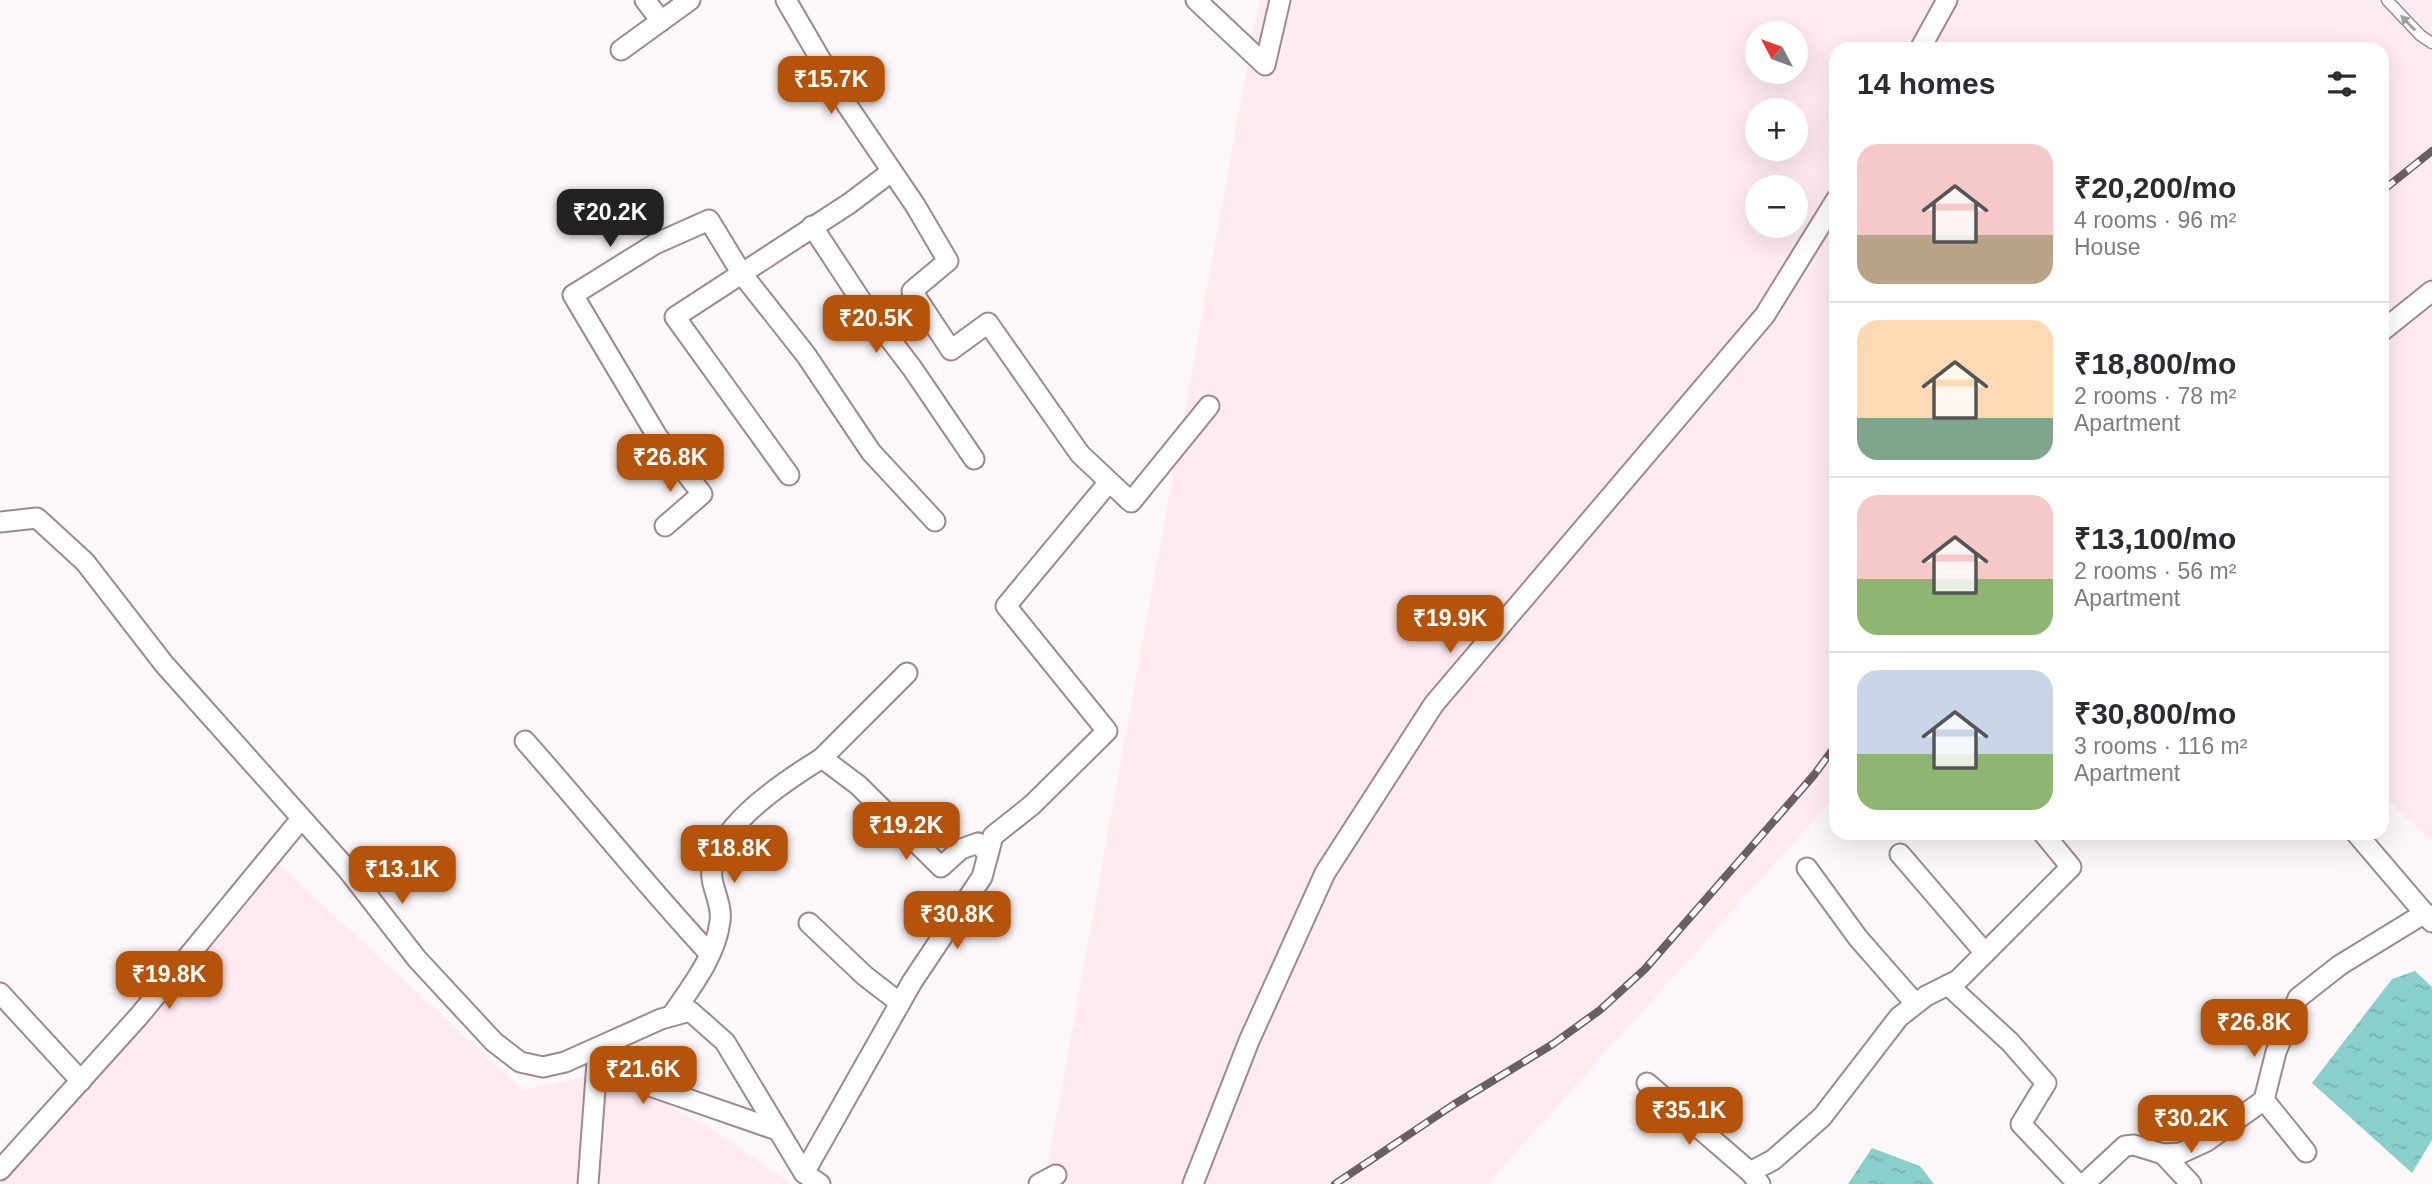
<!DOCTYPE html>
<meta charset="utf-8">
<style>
:root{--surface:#fff;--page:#f7f7f7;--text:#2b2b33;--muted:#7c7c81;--line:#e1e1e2;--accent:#b45309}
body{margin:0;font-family:Helvetica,sans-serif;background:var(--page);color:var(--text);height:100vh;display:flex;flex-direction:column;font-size:26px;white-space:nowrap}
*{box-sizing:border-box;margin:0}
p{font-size:23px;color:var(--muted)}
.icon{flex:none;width:38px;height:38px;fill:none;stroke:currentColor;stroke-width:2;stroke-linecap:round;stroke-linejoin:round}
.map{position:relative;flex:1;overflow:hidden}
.drawer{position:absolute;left:1829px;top:42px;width:560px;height:798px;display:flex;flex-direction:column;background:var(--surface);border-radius:21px;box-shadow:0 7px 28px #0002}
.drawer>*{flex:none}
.needle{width:46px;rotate:311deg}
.tools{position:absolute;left:1745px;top:21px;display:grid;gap:14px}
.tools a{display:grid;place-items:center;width:63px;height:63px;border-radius:50%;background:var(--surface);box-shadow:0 7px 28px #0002;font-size:35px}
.price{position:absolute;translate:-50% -60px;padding:0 16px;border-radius:14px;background:var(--accent);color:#fff;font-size:23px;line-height:46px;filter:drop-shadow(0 2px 4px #0008)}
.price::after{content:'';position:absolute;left:50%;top:42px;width:21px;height:16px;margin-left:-10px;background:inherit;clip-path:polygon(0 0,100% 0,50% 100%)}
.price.current{background:#222;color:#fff}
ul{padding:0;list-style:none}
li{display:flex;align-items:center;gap:21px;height:175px;padding:0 28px}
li+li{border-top:2px solid var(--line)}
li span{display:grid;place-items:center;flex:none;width:196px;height:140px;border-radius:21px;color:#555}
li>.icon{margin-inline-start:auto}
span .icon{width:84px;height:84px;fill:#fffc;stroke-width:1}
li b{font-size:30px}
h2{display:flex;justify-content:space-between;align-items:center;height:84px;padding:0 28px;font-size:30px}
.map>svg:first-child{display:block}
.built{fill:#ffebf0;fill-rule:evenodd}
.water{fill:url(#water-ripples)}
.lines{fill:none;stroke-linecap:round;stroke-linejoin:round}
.service-casing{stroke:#9e898d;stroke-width:13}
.minor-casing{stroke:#9e898d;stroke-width:23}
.service{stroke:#fff;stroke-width:10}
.minor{stroke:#fff;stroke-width:19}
.rail-casing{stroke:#686062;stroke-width:8}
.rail{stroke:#fff;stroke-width:5;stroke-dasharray:16;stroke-linecap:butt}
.oneway{fill:#a29e9f}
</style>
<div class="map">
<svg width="2432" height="1184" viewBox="0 0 2432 1184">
<defs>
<pattern id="water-ripples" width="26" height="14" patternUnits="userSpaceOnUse" patternTransform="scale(1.75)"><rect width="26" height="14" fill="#89cfcb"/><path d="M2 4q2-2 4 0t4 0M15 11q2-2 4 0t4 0" fill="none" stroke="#77b2ae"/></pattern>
</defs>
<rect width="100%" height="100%" fill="#fcf8f9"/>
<g class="built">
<path d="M1259 0H2432V842L2382 794V49H1836V795L1487 1184H1044ZM1757 33H1796V72H1757ZM1757 110H1796V149H1757ZM1757 187H1796V226H1757Z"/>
<path d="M278 864 523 1090 610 1071 711 1129 792 1184H0Z"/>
</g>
<g class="water">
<path d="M2415 971 2432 987V1140L2412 1173 2312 1083 2392 979Z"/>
<path d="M1872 1148 1920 1166 1934 1184H1848Z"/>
</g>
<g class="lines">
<g class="service-casing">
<path id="service" d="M2387 0 2420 35 2432 43"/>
</g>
<g class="minor-casing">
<g id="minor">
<path d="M645 0 661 21"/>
<path d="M786 0 847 105 915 205 948 261 912 291 951 350 988 323 1080 454 1131 502 1209 406"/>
<path d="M1196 0 1265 65 1280 0"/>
<path d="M1920 49 1947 0"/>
<path d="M621 50 690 0"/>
<path d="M812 226 864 305 912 368 974 459"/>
<path d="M2382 331 2432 291"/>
<path d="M789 475 675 317 850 203 891 172"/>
<path d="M0 522 37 518 85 562 164 664 347 869 417 959 494 1042 520 1062 543 1067 565 1062 661 1019 690 1011 725 1042 804 1173 820 1184"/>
<path d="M665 526 702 494 657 436 573 295 655 244 709 220 742 274 806 355 871 452 935 521"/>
<path d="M907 673 822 758 858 785 941 867 961 849 978 843 988 854"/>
<path d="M525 741C587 811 645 884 709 953"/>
<path d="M2356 833 2432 922"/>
<path d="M1900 854 1985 953"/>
<path d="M1807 868 1858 938 1915 1003"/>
<path d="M809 923 865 976 900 1003"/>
<path d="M1948 985 2010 1042 2046 1083 2021 1124 2078 1184"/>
<path d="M0 993 81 1081"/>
<path d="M672 1015C691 987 716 956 720 921 723 901 707 883 713 864 724 821 785 781 822 758"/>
<path d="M1647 1083 1750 1172 1760 1184"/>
<path d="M2264 1100 2306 1152"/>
<path d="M2163 1154 2191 1184"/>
<path d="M0 1170 139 1016 301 819"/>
<path d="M1750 1172 1773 1160 1822 1117 1899 1017 1926 996 1958 980 2071 867 2043 833"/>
<path d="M804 1173 912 982 982 877 993 836 1032 805 1107 731 1006 606 1109 482"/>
<path d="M588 1184 598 1049 650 1086 777 1130"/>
<path d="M1039 1184 1056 1175"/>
<path d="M1193 1184 1249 1041 1325 873 1434 704 1765 315 1836 200"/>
<path d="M2084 1184 2125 1146 2134 1145 2163 1154 2181 1153 2207 1141 2264 1100 2276 1052 2298 998 2340 965 2425 913"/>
</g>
</g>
<use href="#service" class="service"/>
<use href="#minor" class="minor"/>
<g class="rail-casing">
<g id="rail">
<path d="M2382 191 2432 151"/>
<path d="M1335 1184 1453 1105 1553 1044 1600 1010 1645 969 1814 775 1836 745"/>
</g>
</g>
<use href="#rail" class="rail"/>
</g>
<defs><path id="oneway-solid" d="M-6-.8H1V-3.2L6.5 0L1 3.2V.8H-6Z" transform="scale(1.75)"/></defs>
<use class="oneway" href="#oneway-solid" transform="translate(2408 23) rotate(-134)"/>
</svg>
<div class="tools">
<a><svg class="needle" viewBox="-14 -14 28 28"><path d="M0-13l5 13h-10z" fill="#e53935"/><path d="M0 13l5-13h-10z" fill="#7c7c81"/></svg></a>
<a>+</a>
<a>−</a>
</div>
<b class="price" style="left:831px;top:116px">₹15.7K</b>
<b class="price current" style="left:610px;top:249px">₹20.2K</b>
<b class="price" style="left:876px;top:355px">₹20.5K</b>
<b class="price" style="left:670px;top:494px">₹26.8K</b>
<b class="price" style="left:1450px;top:655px">₹19.9K</b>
<b class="price" style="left:906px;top:862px">₹19.2K</b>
<b class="price" style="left:734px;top:885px">₹18.8K</b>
<b class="price" style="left:402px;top:906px">₹13.1K</b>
<b class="price" style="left:957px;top:951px">₹30.8K</b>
<b class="price" style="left:169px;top:1011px">₹19.8K</b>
<b class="price" style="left:2254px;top:1059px">₹26.8K</b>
<b class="price" style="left:643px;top:1106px">₹21.6K</b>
<b class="price" style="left:1689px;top:1147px">₹35.1K</b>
<b class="price" style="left:2191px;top:1155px">₹30.2K</b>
<section class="drawer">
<h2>14 homes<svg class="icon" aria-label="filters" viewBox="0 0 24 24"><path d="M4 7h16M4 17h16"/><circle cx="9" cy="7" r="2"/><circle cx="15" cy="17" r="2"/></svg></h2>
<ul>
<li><span style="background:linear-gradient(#f6c9c9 65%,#b9a48a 0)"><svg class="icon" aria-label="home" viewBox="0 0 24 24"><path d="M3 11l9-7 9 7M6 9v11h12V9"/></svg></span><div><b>₹20,200/mo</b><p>4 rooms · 96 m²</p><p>House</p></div></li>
<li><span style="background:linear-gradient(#ffd9b3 70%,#7fa58c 0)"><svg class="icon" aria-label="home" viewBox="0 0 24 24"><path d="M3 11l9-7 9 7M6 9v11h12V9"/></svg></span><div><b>₹18,800/mo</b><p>2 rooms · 78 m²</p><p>Apartment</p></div></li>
<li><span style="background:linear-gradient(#f6c9c9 60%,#8fb573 0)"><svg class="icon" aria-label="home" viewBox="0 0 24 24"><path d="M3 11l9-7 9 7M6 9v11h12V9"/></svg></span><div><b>₹13,100/mo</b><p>2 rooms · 56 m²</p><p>Apartment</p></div></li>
<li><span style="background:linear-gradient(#c9d6e8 60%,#8fb573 0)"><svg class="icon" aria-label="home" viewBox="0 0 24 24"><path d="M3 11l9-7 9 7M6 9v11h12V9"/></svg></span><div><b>₹30,800/mo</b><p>3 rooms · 116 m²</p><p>Apartment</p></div></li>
</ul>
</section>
</div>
